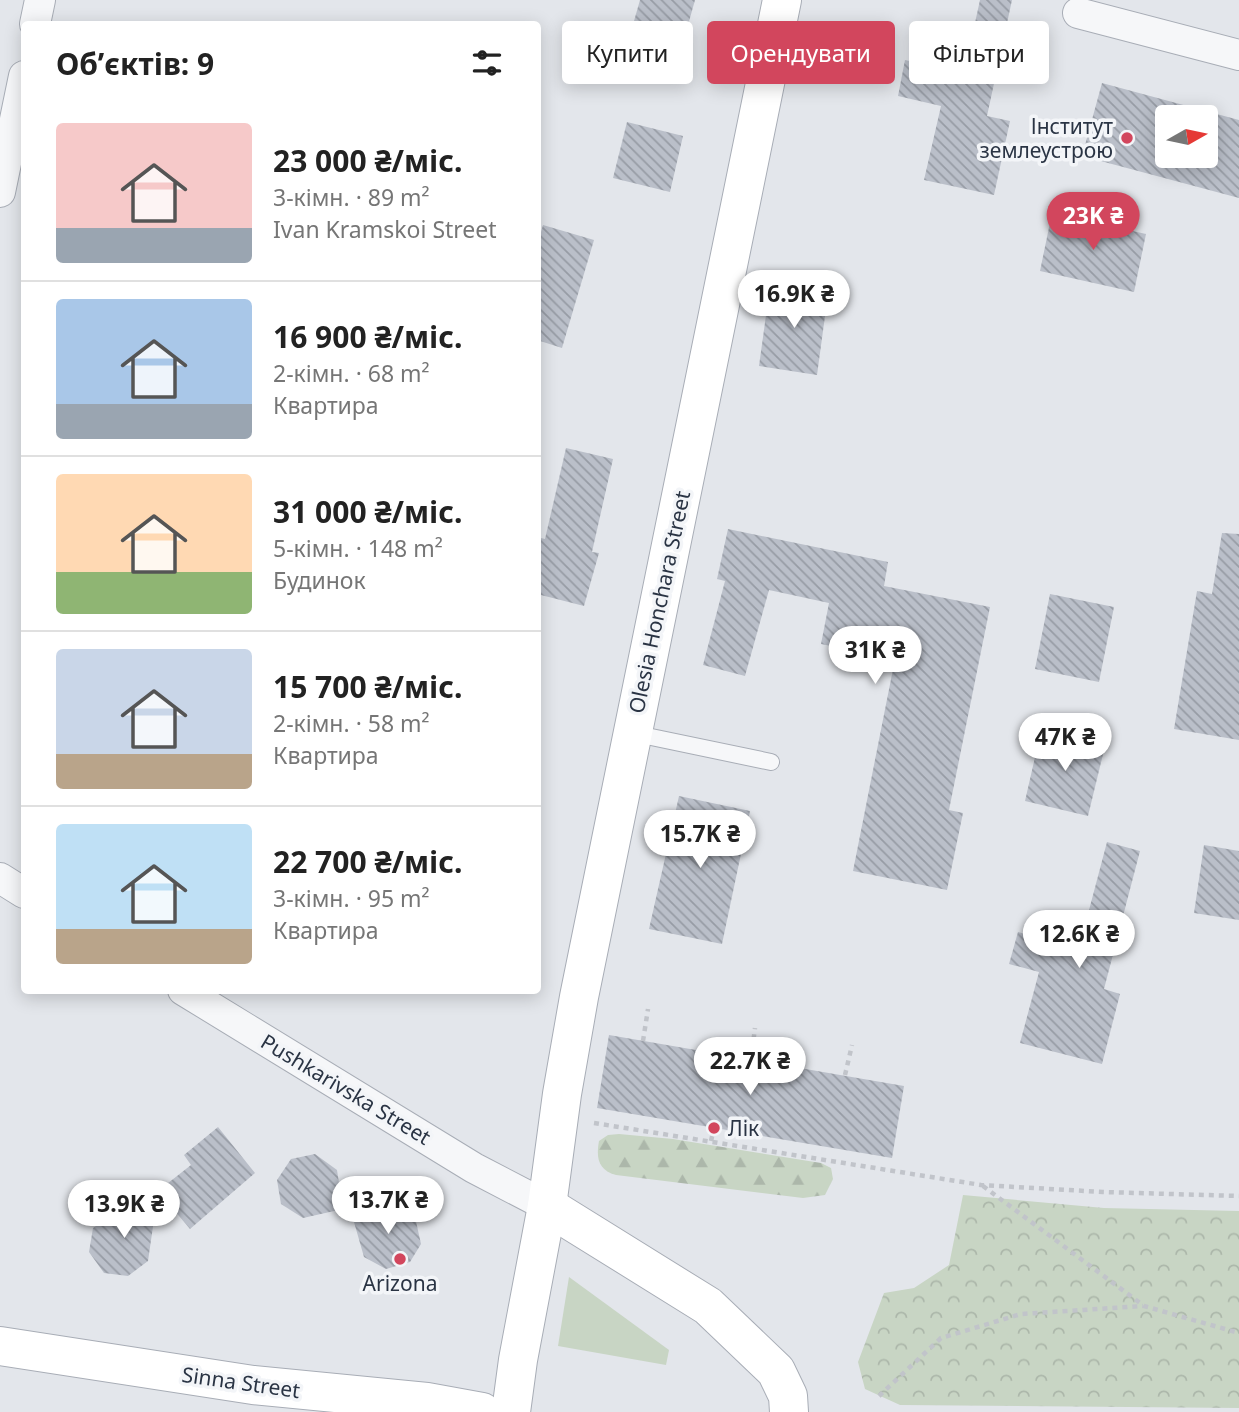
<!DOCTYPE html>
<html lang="uk">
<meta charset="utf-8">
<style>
:root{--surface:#fff;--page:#f6f6f6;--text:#222;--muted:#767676;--line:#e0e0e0;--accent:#d2465d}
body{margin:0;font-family:"Noto Sans",sans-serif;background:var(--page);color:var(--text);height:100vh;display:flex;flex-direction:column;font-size:26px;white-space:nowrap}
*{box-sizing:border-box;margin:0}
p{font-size:23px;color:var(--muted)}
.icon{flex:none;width:38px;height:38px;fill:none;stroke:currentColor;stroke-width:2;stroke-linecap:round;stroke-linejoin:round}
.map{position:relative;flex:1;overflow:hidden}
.drawer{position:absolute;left:21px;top:21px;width:520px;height:973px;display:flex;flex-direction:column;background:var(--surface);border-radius:7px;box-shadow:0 4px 18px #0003}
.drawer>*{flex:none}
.top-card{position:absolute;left:562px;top:21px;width:572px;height:63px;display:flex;gap:14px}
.needle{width:46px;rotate:81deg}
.tools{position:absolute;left:1155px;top:105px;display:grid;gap:14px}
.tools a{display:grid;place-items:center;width:63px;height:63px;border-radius:7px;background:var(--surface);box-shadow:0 4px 18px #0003;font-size:35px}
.price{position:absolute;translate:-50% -60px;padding:0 16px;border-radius:24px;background:#fff;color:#222;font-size:23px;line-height:46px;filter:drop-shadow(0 2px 4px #0008)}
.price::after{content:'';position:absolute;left:50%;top:42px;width:21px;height:16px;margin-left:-10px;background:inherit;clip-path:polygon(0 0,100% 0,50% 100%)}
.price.current{background:var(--accent);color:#fff}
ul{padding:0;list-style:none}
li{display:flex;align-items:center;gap:21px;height:175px;padding:0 35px}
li+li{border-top:2px solid var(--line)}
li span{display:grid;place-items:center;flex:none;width:196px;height:140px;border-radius:7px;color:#555}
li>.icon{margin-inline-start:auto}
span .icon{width:84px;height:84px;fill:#fffc;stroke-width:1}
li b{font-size:30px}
h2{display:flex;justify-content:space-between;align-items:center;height:84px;padding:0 35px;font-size:30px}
.pill{padding:0 24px;border-radius:7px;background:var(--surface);box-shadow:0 4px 18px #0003;font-size:24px;line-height:63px}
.pill.current{background:var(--accent);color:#fff}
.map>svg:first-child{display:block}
.green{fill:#c8d5c4}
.forest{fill:url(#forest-firs)}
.park{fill:url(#park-crowns)}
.building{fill:url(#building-back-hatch);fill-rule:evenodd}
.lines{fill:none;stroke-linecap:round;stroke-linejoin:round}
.service-casing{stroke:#a8adb6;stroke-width:18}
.minor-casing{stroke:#a8adb6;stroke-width:32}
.secondary-casing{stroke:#a8adb6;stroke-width:40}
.path{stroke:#c1c4ca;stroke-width:4.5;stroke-dasharray:5 5;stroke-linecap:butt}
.service{stroke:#f6f7f9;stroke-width:16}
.minor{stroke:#f6f7f9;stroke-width:30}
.secondary{stroke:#fff;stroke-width:38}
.poi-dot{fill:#d2465d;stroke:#f3f5f8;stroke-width:2.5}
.labels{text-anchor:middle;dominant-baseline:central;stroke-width:7;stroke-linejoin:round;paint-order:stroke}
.poi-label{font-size:21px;fill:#2a3444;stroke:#f3f5f8;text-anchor:end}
.street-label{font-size:21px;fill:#2a3444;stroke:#f3f5f8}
</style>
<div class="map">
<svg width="1239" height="1412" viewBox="0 0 1239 1412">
<defs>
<pattern id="forest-firs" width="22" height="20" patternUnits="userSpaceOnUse" patternTransform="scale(1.75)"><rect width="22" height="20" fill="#c8d5c4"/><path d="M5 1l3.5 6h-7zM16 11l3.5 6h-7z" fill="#acb7aa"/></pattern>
<pattern id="park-crowns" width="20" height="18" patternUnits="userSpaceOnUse" patternTransform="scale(1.75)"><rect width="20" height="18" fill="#c8d5c4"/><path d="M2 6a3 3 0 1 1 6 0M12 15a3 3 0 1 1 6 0" fill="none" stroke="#acb7aa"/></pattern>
<pattern id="building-back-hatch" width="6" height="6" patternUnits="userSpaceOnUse" patternTransform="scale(1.75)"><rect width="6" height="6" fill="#babfc9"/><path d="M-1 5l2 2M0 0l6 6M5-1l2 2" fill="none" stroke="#979ca5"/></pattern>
</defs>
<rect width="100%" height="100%" fill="#e3e6eb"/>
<path class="green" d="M569 1277 669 1350 666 1365 558 1346Z"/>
<path class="forest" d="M619 1134 673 1139 821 1163 831 1168 833 1179 825 1195 803 1198 616 1175C598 1170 596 1158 599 1141L608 1135Z"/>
<path class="park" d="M963 1195 1104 1208 1239 1211V1408L900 1405 865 1389 858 1362 884 1293 914 1288 949 1265Z"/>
<g class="building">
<path d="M640 0H695L679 57 628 42Z"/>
<path d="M980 0H1012L987 116 1010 121 994 195 924 180 941 106 898 96 905 60 964 73Z"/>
<path d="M1102 83 1239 120V198L1082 156ZM1167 117H1206V156H1167Z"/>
<path d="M627 122 683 136 670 192 613 178Z"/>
<path d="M1052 213 1146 234 1134 292 1040 271Z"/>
<path d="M543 225 594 240 562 348 537 340V246Z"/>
<path d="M770 286 828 294 817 375 759 366Z"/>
<path d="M566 448 613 459 592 552 599 553 584 606 537 594V537L545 539Z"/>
<path d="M728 529 888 562 884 586 990 607 949 810 963 813 947 890 853 871 895 659 821 644 829 603 769 590 745 676 703 665 725 581 717 579Z"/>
<path d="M1222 533 1239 534V740L1174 729 1197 591 1212 594Z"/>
<path d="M1050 594 1114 607 1099 682 1035 669Z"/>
<path d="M1041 731 1105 746 1088 816 1025 801Z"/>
<path d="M679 796 750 811 722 944 649 929Z"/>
<path d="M1107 842 1140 851 1104 989 1120 994 1102 1064 1020 1043 1039 972 1009 964 1018 932 1079 948Z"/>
<path d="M1204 845 1239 851V920L1194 913Z"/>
<path d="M609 1035 904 1086 892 1158 597 1108Z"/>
<path d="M218 1127 255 1173 190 1229 158 1191 191 1165 184 1155Z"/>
<path d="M315 1154 337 1170 343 1209 303 1218 281 1204 277 1180 291 1159Z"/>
<path d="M158 1192 148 1261 128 1276 104 1273 89 1252 93 1228 114 1214 128 1216Z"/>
<path d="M395 1205 415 1217 421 1244 410 1262 386 1269 364 1257 352 1215Z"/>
</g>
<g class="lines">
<g class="service-casing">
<path id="service" d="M632 733 771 762"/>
</g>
<g class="minor-casing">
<g id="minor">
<path d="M1078 13 1239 55"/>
<path d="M35 24 40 0"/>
<path d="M0 192 24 76"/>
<path d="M0 878 24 893"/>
<path d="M183 990 474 1168 547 1206"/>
</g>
</g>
<g class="secondary-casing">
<g id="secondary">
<path d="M547 1206 708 1306 776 1371 788 1396 789 1412"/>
<path d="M0 1346 253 1385 427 1402 482 1412"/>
<path d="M511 1412 518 1360 547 1206 562 1094 579 997 782 0"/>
</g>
</g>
<g class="path">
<path d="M643 1041 648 1009"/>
<path d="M751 1059 755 1028"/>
<path d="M845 1075 852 1045"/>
<path d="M594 1123 981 1185 1103 1192 1239 1196"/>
<path d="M711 1141 714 1128"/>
<path d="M983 1186 1144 1306 1239 1333"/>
<path d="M879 1396 941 1338 1021 1314 1143 1306"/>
</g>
<use href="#service" class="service"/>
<use href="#minor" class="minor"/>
<use href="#secondary" class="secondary"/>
</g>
<g class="poi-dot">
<circle cx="1127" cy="138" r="7"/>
<circle cx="714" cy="1128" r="7"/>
<circle cx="400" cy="1259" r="7"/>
</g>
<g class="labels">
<g class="poi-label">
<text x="1113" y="126">Інститут<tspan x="1113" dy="24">землеустрою</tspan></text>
<text x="728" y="1128" text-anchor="start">Лік</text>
<text x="400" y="1283" text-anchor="middle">Arizona</text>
</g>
<g class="street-label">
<text transform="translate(659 602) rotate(-78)">Olesia Honchara Street</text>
<text transform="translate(346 1089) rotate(31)">Pushkarivska Street</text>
<text transform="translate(241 1382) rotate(8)">Sinna Street</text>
</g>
</g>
</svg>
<div class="tools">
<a><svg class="needle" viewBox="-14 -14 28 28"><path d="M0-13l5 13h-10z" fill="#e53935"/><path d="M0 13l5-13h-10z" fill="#767676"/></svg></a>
</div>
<b class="price current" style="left:1093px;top:252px">23K ₴</b>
<b class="price" style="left:794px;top:330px">16.9K ₴</b>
<b class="price" style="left:875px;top:686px">31K ₴</b>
<b class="price" style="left:1065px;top:773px">47K ₴</b>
<b class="price" style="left:700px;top:870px">15.7K ₴</b>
<b class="price" style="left:1079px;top:970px">12.6K ₴</b>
<b class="price" style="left:750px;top:1097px">22.7K ₴</b>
<b class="price" style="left:388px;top:1236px">13.7K ₴</b>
<b class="price" style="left:124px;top:1240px">13.9K ₴</b>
<div class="top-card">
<a class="pill">Купити</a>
<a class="pill current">Орендувати</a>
<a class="pill">Фільтри</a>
</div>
<section class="drawer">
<h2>Об’єктів: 9<svg class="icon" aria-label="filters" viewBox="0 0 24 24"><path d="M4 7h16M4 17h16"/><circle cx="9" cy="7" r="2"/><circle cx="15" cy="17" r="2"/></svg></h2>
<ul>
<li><span style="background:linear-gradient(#f6c9c9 75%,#9aa5b1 0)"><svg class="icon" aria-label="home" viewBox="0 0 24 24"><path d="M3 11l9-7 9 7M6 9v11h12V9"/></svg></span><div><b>23 000 ₴/міс.</b><p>3-кімн. · 89 m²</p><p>Ivan Kramskoi Street</p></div></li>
<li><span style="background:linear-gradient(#a9c7e8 75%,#9aa5b1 0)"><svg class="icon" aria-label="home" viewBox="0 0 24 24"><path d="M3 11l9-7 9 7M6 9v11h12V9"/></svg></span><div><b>16 900 ₴/міс.</b><p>2-кімн. · 68 m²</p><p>Квартира</p></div></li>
<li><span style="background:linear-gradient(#ffd9b3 70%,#8fb573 0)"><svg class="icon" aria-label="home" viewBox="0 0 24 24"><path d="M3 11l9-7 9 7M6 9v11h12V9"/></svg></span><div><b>31 000 ₴/міс.</b><p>5-кімн. · 148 m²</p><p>Будинок</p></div></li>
<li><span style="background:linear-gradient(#c9d6e8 75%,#b9a48a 0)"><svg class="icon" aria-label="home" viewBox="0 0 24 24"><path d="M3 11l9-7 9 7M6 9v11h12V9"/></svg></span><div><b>15 700 ₴/міс.</b><p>2-кімн. · 58 m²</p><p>Квартира</p></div></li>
<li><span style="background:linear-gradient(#bfe0f5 75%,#b9a48a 0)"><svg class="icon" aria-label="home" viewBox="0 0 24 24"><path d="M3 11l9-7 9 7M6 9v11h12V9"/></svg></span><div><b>22 700 ₴/міс.</b><p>3-кімн. · 95 m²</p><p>Квартира</p></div></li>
</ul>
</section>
</div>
